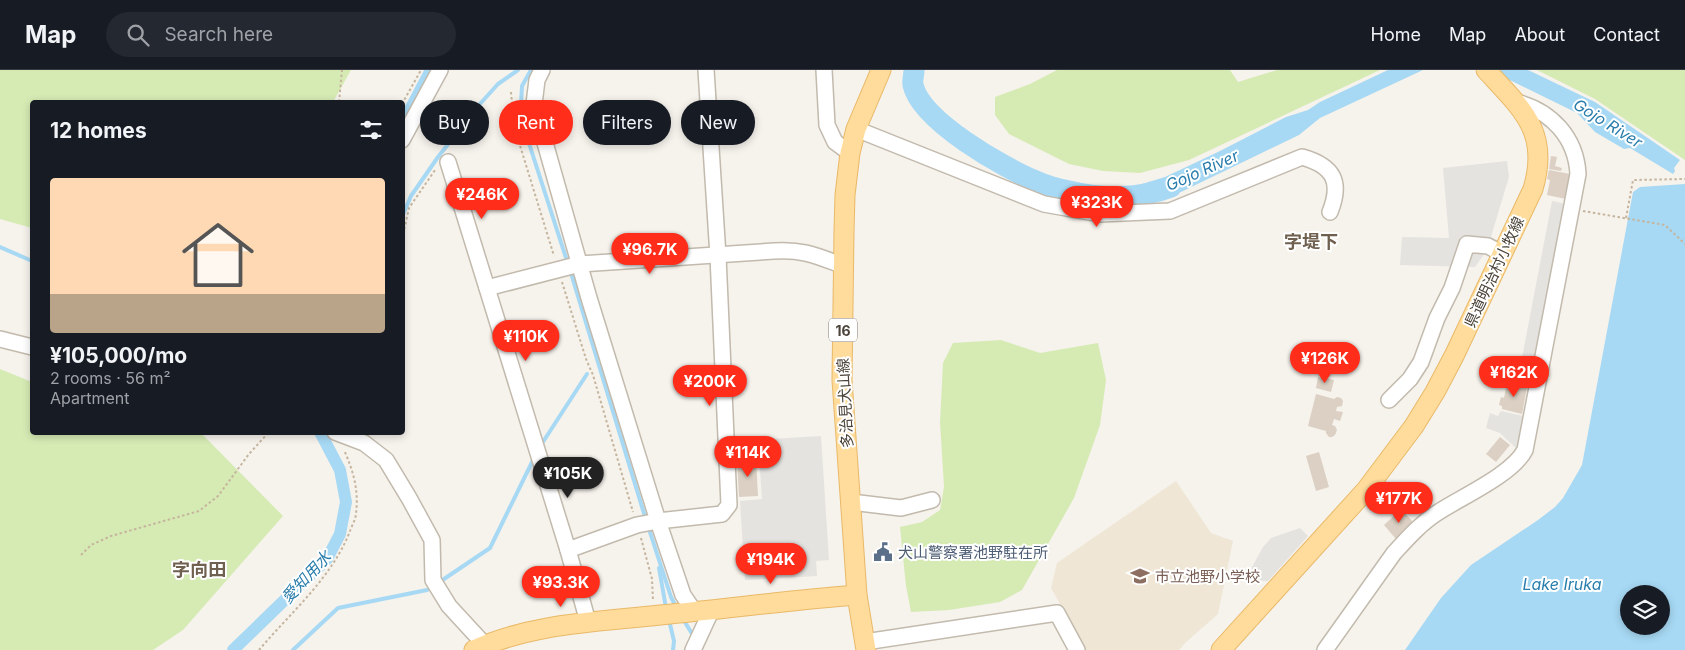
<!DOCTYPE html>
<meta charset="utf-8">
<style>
:root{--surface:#171b24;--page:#242831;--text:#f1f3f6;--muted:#9ea1a6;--line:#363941;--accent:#ff2d1a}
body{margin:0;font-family:Inter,"Noto Sans JP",sans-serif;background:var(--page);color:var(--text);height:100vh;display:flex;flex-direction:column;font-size:19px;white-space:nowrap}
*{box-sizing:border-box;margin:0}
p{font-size:16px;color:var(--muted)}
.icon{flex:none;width:28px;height:28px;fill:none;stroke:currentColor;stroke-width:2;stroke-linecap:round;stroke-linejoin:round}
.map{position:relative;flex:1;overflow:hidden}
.sheet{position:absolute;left:30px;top:30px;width:375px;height:335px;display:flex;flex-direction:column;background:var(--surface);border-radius:5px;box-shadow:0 2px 8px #0003}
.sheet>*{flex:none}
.guide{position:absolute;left:420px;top:30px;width:475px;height:45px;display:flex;gap:10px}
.fabs{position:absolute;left:1620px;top:515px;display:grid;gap:10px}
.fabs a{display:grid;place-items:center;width:50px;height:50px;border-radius:50%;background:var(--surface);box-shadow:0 2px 8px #0003;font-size:25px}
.price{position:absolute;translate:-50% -42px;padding:0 11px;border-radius:18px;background:var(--accent);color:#fff;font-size:16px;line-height:32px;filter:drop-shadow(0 1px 2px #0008)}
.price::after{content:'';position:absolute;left:50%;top:30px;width:15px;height:11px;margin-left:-8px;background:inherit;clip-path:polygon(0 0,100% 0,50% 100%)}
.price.selected{background:#222;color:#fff}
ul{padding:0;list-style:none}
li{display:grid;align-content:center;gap:10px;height:265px;padding:0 20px}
li span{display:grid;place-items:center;height:155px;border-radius:5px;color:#555}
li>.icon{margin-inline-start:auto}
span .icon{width:90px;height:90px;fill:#fffc;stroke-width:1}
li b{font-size:21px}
h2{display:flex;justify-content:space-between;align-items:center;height:60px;padding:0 20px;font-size:21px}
.tag{padding:0 18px;border-radius:22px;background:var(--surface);box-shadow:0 2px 8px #0003;font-size:18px;line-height:45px}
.tag.selected{background:var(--accent);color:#fff}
header{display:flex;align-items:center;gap:30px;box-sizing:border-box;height:70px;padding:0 25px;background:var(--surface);border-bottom:1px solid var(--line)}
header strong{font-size:24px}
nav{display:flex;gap:28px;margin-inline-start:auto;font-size:18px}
.search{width:350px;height:45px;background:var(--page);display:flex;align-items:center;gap:12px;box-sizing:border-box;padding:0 18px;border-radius:28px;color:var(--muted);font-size:19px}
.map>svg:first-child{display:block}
.education{fill:#efe6d5}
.green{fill:#d6ebb4}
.parking{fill:#e5e3e0}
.water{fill:#a7d9f4;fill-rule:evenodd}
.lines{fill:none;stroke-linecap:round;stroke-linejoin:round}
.stream{stroke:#a7d9f4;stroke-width:4}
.canal{stroke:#a7d9f4;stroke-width:12}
.river{stroke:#a7d9f4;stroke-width:21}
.building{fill:#dbd0c3}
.minor-casing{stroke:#c2baad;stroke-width:18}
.major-casing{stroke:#e9b967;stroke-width:21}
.path{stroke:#c5b59e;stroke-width:2;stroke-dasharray:2.5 2.5;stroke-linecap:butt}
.minor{stroke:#fff;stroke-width:15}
.major{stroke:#ffdc9c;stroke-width:19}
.labels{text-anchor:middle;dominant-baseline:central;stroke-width:4;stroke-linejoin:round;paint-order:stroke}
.shield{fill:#fff;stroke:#817b74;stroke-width:1}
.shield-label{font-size:14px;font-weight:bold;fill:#4b4339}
.street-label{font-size:15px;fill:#4b4339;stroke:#fff}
.service-label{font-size:15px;fill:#4e5e75;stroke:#fff;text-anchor:start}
.education-label{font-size:15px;fill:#785e54;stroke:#fff;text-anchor:start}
.water-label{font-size:16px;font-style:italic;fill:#297dac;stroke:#fff}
.quarter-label{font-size:18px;font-weight:bold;fill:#6f604f;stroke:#fff}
</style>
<header>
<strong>Map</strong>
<div class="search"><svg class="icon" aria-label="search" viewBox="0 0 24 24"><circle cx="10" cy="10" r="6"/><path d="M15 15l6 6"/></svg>Search here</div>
<nav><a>Home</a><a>Map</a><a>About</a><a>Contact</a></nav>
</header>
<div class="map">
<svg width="1685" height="580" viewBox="0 0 1685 580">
<rect width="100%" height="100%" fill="#f6f2ec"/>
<path class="education" d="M1176 411 1211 463 1233 471 1218 544 1185 573 1179 580H1086L1051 518 1057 493Z"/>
<g class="green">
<path d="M0 0H351L333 32H32V158L0 149Z"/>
<path d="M1057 0H1230L1238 12 1277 0H1380L1189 90 1140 103 1103 101 1069 94 1009 64 995 45V27L1030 14Z"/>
<path d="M1537 0H1685V90L1595 29Z"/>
<path d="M1001 270 1040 283 1098 273 1106 310 1100 355 1074 428 1022 520 1000 532 949 540 911 542 906 516 900 457 922 452 940 440 944 417 940 352 943 293 953 273Z"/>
<path d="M0 299 32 312V362L201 363 283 446 183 560 153 580H0Z"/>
</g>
<g class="parking">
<path d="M1507 91 1509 107 1487 180 1475 197 1400 195 1402 167 1449 168 1443 98Z"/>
<path d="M1552 131 1566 134 1531 317 1517 314Z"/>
<path d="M1501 341 1523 346 1520 372 1516 378 1500 363 1486 358 1490 343 1498 346Z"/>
<path d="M821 366 829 490 816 491 817 506 745 510 740 431 762 429 759 386 738 388 737 371Z"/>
<path d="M1300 458 1308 466 1268 511H1260L1251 506 1252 497 1263 477 1271 468Z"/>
</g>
<g class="water">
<path d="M1388 0H1423L1320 48 1299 65 1181 122 1145 132 1142 114 1165 107 1218 82 1286 47 1308 40 1320 32Z"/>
<path d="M1489 0H1528L1595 32 1680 90 1674 98 1675 101 1673 104 1630 78 1624 79 1595 62 1577 43Z"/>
<path d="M1685 114V580H1405L1441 528 1471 495 1538 450 1555 437 1563 428 1582 395 1633 122 1640 117ZM1629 524H1661V556H1629Z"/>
</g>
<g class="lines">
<g class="stream">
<path d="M531 0 522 16 521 34 525 61 568 194"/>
<path d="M402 147 411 126 438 87 479 35 498 14 518 0"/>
<path d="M0 177 32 191"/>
<path d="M570 200 646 450"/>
<path d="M541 375 587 304"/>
<path d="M648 456 671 527 676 537"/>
<path d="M659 498 666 538"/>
<path d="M444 509 490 478 535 386"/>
<path d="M683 549 694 567"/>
<path d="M669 550 674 571 673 580"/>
<path d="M293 580 338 538 427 520"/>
</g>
<g class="canal">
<path d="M405 49 431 0"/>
<path d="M233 580 327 489 340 464 346 432 340 400 320 362"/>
</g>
<path class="river" d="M914 0C914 5 912 11 913 15 921 51 1004 98 1036 111 1047 116 1059 119 1069 121 1100 129 1141 129 1171 117"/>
</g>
<g class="building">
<path d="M1551 86 1557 87 1555 96 1562 98 1561 101 1549 99Z"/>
<path d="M1549 100 1570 104 1566 129 1547 125 1550 110 1547 109Z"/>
<path d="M1318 307 1334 310 1331 322 1316 318Z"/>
<path d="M1507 313 1527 317 1522 344 1502 339V336L1499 335 1501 327 1504 328Z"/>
<path d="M1316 324 1334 329 1337 327 1341 328 1343 331 1342 336 1337 337 1336 341 1343 342 1340 351 1334 349 1332 355 1335 356 1337 360 1335 365 1332 367H1329L1326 363V361L1308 356Z"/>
<path d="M1500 367 1510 375 1496 392 1486 384Z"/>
<path d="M1319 382 1329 417 1316 421 1306 386Z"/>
<path d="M756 389 758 426 739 427 737 390Z"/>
<path d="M1401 439 1414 453 1396 469 1384 455Z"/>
</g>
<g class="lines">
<g class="minor-casing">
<g id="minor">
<path d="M542 0 537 10 534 34 553 101 589 228 658 451 683 525 694 541"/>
<path d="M824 0 827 55 835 72 850 83"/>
<path d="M856 59 1044 134 1100 144 1170 141 1302 87C1334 96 1342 112 1330 142"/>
<path d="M402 70 440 0"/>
<path d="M448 92 568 480 588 552"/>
<path d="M487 218 580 194 774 181C803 179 817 186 844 196"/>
<path d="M0 269 32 277"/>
<path d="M1389 330 1410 309 1421 292 1437 248 1452 218 1467 174 1488 176 1503 184"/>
<path d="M335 362 364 373 386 390 409 428 432 470 433 510 449 536 485 575"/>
<path d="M851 432 901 438 932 430"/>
<path d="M568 480 637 455 658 451 722 444 729 435 718 186 706 0"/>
<path d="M865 572 1057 543 1077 580"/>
<path d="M693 580 712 539"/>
<path d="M1325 580 1394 483C1407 469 1420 454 1437 443 1461 427 1512 405 1525 380L1578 104C1576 68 1552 41 1516 32"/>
</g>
</g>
<g class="major-casing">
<g id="major">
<path d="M474 580C533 553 597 552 660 545 726 539 791 530 857 525"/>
<path d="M866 580 857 525 842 310 844 161 845 125 850 83 856 59 881 0"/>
<path d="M1221 580 1366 420 1414 356 1435 322 1454 286 1533 119C1550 62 1522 39 1486 0"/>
</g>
</g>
<g class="path">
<path d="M511 22 514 56 554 186"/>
<path d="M339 32 342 0"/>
<path d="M402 34 421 0"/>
<path d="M1583 141 1665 155 1685 174"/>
<path d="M1626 148 1633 110 1685 109"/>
<path d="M402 169 409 138 435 100"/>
<path d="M562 212 586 289 593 305 633 442"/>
<path d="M641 468 652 509 653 531"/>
<path d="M81 485 91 475 111 466 199 441 218 426 249 384 269 362"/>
<path d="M259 580C291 542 332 508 350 461 352 455 356 449 356 443 359 420 353 400 344 380"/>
</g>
<use href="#minor" class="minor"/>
<use href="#major" class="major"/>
</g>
<defs>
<g id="civic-bare" transform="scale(1.5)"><path d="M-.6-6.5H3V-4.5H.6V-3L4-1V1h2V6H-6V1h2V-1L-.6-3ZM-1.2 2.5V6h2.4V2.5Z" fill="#5c6f8a" stroke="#fff" stroke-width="2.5" paint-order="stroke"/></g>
<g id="school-bare" transform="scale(1.5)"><path d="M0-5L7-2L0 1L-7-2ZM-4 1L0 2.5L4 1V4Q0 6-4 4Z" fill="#8d6e63" stroke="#fff" stroke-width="2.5" paint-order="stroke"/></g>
</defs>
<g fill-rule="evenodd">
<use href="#civic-bare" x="883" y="482"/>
<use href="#school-bare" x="1140" y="506"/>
</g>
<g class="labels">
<rect class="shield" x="829" y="248.5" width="28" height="23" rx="4"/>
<g class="shield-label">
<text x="843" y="260">16</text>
</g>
<g class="street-label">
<text transform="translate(1494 202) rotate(-65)">県道明治村小牧線</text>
<text transform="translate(845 333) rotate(-93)">多治見犬山線</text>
</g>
<g class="service-label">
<text x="898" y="482">犬山警察署池野駐在所</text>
</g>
<g class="education-label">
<text x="1155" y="506">市立池野小学校</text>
</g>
<g class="water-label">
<text transform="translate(1608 53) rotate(32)">Gojo River</text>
<text transform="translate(1202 100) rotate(-24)">Gojo River</text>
<text transform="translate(306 507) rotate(-47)">愛知用水</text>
<text x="1562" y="514">Lake Iruka</text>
</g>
<g class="quarter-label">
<text x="1311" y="171">字堤下</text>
<text x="199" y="499">字向田</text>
</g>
</g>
</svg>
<div class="fabs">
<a><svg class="icon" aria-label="layers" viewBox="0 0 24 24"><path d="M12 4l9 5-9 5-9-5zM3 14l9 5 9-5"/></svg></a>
</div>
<b class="price" style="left:482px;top:150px">¥246K</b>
<b class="price" style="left:1097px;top:158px">¥323K</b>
<b class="price" style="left:650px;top:205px">¥96.7K</b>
<b class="price" style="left:526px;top:292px">¥110K</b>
<b class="price" style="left:1325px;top:314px">¥126K</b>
<b class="price" style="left:1514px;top:328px">¥162K</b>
<b class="price" style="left:710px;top:337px">¥200K</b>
<b class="price" style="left:748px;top:408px">¥114K</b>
<b class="price selected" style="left:568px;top:429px">¥105K</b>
<b class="price" style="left:1399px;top:454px">¥177K</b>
<b class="price" style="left:771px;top:515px">¥194K</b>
<b class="price" style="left:561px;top:538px">¥93.3K</b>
<div class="guide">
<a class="tag">Buy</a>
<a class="tag selected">Rent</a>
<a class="tag">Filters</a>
<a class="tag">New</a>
</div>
<section class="sheet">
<h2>12 homes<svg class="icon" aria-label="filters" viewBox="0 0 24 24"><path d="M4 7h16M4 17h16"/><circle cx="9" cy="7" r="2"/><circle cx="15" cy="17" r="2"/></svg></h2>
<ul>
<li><span style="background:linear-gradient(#ffd9b3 75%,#b9a48a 0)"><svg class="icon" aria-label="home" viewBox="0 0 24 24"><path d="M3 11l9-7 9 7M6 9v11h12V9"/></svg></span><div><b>¥105,000/mo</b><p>2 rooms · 56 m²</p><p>Apartment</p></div></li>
</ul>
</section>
</div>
